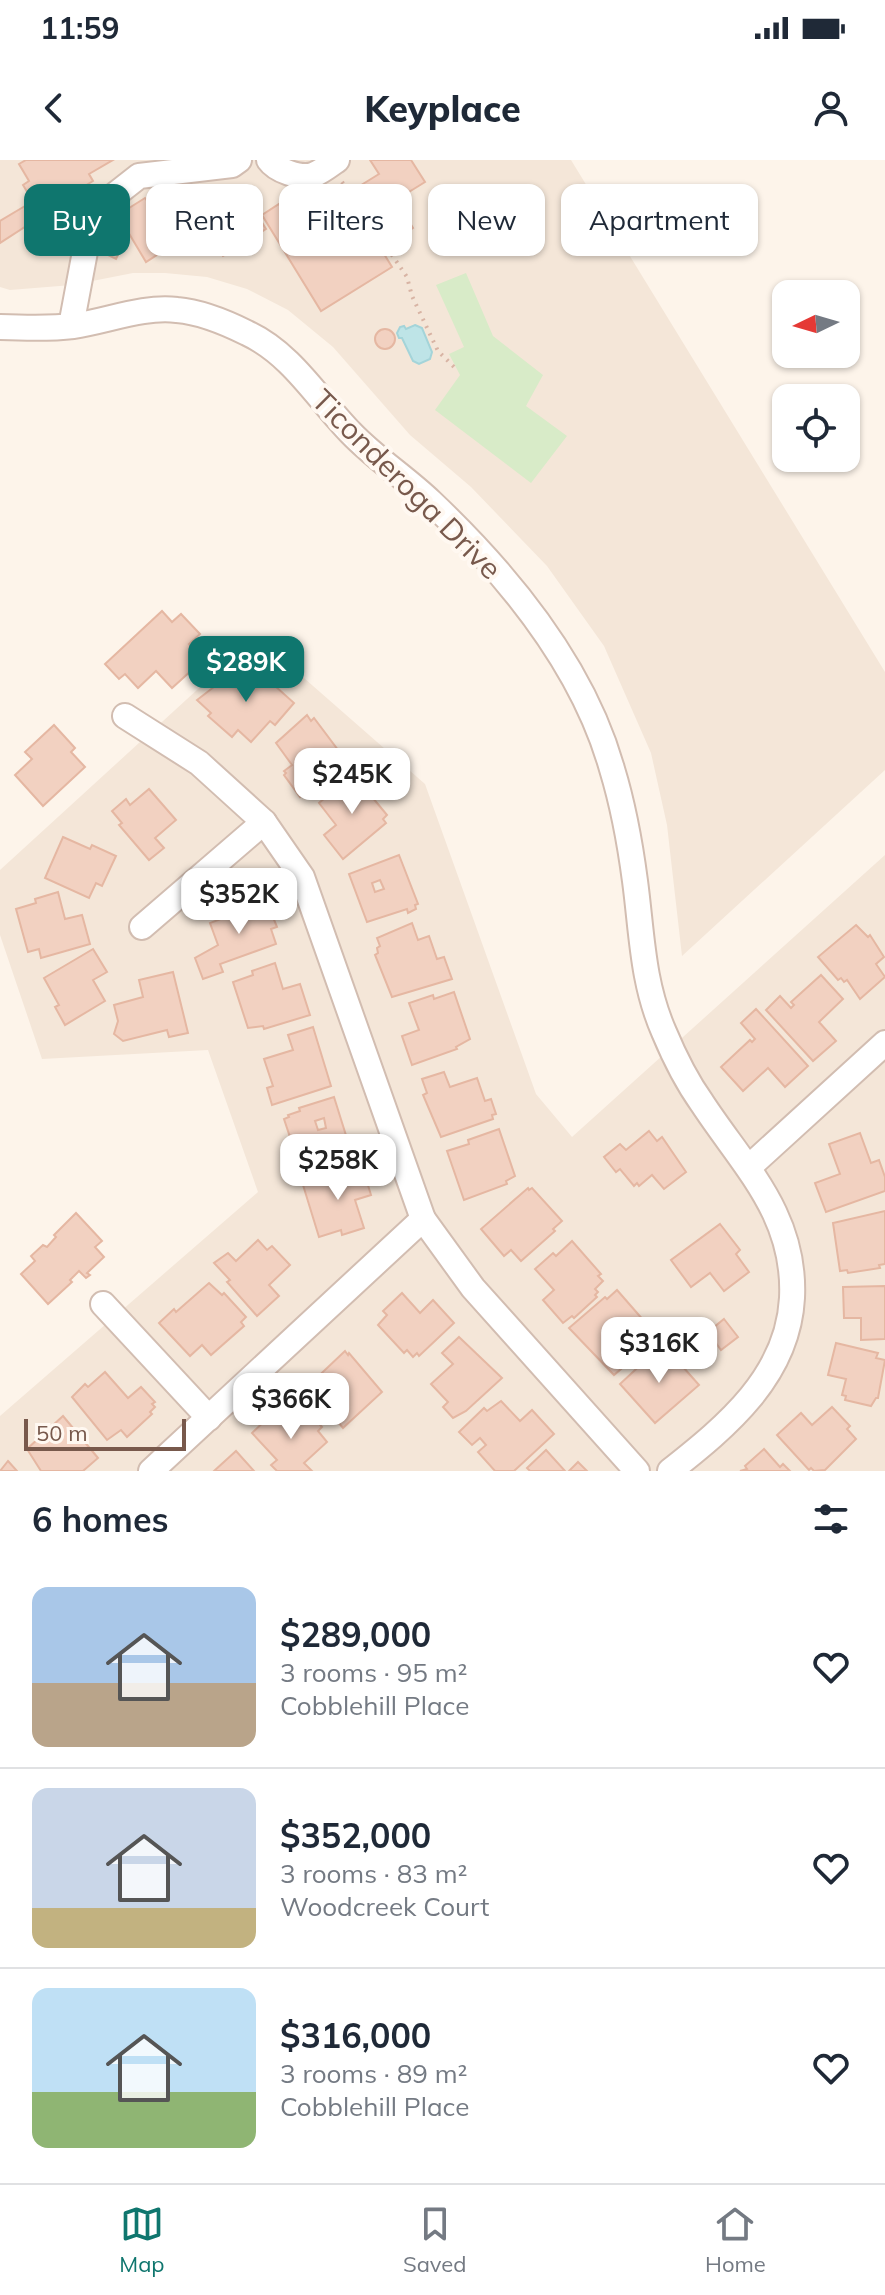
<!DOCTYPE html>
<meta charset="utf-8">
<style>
:root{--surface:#fff;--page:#f6f6f7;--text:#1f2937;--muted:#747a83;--line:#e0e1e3;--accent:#0f766e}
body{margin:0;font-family:Mulish,sans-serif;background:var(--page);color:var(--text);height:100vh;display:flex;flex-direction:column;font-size:30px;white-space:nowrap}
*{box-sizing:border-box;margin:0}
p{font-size:26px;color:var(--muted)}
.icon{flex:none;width:44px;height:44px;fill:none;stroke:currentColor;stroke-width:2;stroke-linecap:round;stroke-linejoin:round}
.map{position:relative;height:1311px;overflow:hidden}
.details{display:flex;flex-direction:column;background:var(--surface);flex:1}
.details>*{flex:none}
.guide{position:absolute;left:24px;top:24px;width:838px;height:72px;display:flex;gap:16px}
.needle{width:52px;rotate:265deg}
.controls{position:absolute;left:772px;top:120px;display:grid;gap:16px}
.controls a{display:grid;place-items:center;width:88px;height:88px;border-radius:16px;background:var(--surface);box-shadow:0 2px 6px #0004;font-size:40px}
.scale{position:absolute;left:24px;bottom:20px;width:162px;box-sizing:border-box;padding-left:8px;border:4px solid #78594c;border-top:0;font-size:22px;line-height:28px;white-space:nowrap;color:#78594c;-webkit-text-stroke:6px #fff8f1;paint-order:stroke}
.price{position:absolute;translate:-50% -68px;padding:0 18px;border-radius:16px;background:#fff;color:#222;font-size:26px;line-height:52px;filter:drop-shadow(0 2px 4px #0008)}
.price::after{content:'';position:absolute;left:50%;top:48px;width:24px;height:18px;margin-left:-12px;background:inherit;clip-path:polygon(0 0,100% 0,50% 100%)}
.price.selected{background:var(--accent);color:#fff}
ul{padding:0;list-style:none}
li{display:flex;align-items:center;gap:24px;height:200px;padding:0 32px}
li+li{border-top:2px solid var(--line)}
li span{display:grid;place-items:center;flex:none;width:224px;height:160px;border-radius:16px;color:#555}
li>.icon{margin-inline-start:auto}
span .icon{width:96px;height:96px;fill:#fffc;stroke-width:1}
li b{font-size:34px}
h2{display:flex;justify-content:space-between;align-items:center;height:96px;padding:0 32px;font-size:34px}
.chip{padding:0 28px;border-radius:16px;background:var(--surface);box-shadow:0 2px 6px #0004;font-size:28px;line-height:72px}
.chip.selected{background:var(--accent);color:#fff}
.status{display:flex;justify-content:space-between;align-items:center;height:56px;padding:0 40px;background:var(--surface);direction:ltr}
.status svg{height:22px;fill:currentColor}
header{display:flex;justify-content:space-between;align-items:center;height:104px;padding:0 32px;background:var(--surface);font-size:36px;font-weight:800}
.tab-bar{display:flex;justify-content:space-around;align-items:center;height:112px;border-top:2px solid var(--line);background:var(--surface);font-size:22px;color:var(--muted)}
.tab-bar a{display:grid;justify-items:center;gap:4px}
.tab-bar .selected{color:var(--accent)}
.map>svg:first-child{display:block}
.residential{fill:#f4e6d8}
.green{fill:#d8ebc8}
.water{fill:#bee4e7;stroke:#a4d4d9;stroke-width:2}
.building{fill:#f2d1c1;stroke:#e5b7a2;stroke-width:2;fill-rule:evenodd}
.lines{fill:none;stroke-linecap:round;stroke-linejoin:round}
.street-casing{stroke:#d2bdb1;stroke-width:28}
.path{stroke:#d8b4a4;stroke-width:4;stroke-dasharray:2 6;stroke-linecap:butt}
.street{stroke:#fff;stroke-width:24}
.labels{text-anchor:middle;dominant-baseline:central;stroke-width:8;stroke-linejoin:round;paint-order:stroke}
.street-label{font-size:30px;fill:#78594c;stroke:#fff8f1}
</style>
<div class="status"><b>11:59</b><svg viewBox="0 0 49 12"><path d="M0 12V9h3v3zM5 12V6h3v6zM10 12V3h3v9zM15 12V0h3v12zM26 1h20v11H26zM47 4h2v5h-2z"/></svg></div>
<header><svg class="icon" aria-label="back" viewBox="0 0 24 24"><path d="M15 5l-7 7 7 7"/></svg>Keyplace<svg class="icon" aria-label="person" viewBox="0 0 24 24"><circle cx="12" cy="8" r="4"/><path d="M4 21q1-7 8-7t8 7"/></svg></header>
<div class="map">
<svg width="885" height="1311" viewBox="0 0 885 1311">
<rect width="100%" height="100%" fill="#fdf4ea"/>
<g class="residential">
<path d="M0 0H571L885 512V610L682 796 667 665 651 593 604 486 547 406 471 327 410 275 333 187 288 150 247 129 207 117 165 113H133L72 125 10 130 0 127Z"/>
<path d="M256 476 425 624 536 934 572 977 885 695V1311H0V1256L258 1032 208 890 42 899 0 775V710Z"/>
</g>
<path class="green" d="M466 113 493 176 543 215 526 246 567 276 531 323 435 250 460 215 449 194 464 187 436 125Z"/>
<path class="water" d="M415 165 422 168 432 192 430 199 419 204 413 201 402 178H399L397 173 400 167 404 166 406 169Z"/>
<g class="building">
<path d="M26 0H113L89 14 93 21 40 53 23 25 29 21 19 4Z"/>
<path d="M370 0H411L425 22 396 40 413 68 399 77 395 70 390 74 385 67 383 68 358 27 379 14Z"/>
<path d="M178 23 194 48 222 31 226 38 241 29 266 69 223 96 209 75 179 93 171 79 157 88 160 93 146 102 118 55 145 38 148 42Z"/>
<path d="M331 38 351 71 365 63 392 107 321 151 262 55 279 44 301 79 322 66 311 50Z"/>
<path d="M25 46 34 61 0 83V61Z"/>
<path d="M108 69 126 78 116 99 98 90Z"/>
<circle cx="385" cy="179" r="10"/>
<path d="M162 451 172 462 181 454 200 474 189 484 204 499 172 528 156 511 138 528 125 514 119 519 105 504Z"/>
<path d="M241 506 260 523 269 513 279 522 275 526 294 543 275 565 270 561 251 582 238 570 232 577 208 556 211 553 197 540Z"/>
<path d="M307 555 311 561 314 558 341 594 339 596 345 603 300 637 284 615 286 613 284 611 292 605 276 583Z"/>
<path d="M54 565 75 588 71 592 85 607 43 646 15 615 32 599 25 592Z"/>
<path d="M353 614 387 655 383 659 386 663 343 699 324 675 336 665 319 643Z"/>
<path d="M149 629 176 660 155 678 164 688 149 700 119 665 122 663 112 651 126 639 130 645Z"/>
<path d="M63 677 90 689 92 685 116 696 102 726 96 723 89 738 45 718Z"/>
<path d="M399 695 418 744 415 745 416 749 408 753 407 749 367 762 349 714ZM380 720 384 729 375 732 372 723Z"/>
<path d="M58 732 65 759 82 755 90 784 41 798 39 789 28 792 16 749 36 743 35 739Z"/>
<path d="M264 735 277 767 271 769 276 784 220 804 223 812 203 819 195 798 218 785 210 763 242 751 240 745Z"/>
<path d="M412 763 418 780 429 776 437 799 444 797 452 819 392 837 375 795 378 793 377 788 380 786 377 778Z"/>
<path d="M856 765 868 777 870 775 884 797 876 804 885 817 860 839 847 820 844 822 841 818 838 820 818 797Z"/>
<path d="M93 789 107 812 93 820 105 841 65 865 55 847 59 845 44 818Z"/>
<path d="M275 803 283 829 300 824 310 855 264 869 263 866 248 868 233 822 253 815 252 811Z"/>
<path d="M173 812 188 873 169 877 167 870 123 881 114 874 118 861 114 845 143 837 139 820Z"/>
<path d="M821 815 843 839 819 862 836 881 813 901 766 850 780 836 791 848 794 845 791 842Z"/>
<path d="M454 832 470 879 456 887 457 889 412 905 402 876 419 870 409 843 433 835 434 839Z"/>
<path d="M756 849 808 906 785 927 768 908 743 931 721 907 750 880 752 882 755 879 741 863Z"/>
<path d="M313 867 331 926 272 945 267 928 273 926 264 899 293 890 288 875Z"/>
<path d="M444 912 450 927 477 918 485 941 491 939 496 954 492 955 493 959 441 977 423 935 427 933 422 919Z"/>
<path d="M334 937 349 985 299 1004 284 959 289 957 288 955 300 951 299 948ZM324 958 326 968 318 970 315 961Z"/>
<path d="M499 969 515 1016 506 1021 507 1024 464 1040 447 991 469 984 468 980Z"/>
<path d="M649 971 657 981 662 977 686 1012 664 1029 652 1015 639 1026 637 1023 634 1026 620 1009 616 1012 604 997 620 984 626 990Z"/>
<path d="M860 973 871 1003 879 1000 885 1017V1031L826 1052 815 1023 840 1014 829 984Z"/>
<path d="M362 1006 371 1035 355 1040 364 1068 342 1075 341 1070 319 1077 303 1025Z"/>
<path d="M528 1028 529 1030 532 1028 562 1061 553 1069 555 1071 521 1101 511 1090 504 1096 481 1069Z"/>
<path d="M885 1051V1104L879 1105 880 1108 848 1113 847 1110 840 1111 833 1063Z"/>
<path d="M76 1053 102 1081 95 1087 104 1097 87 1113 90 1115 86 1118 79 1111 70 1120 72 1122 48 1144 21 1114 35 1101 31 1096 43 1085 47 1087 56 1077 54 1075Z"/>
<path d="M720 1064 740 1090 736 1094 749 1112 724 1131 710 1113 691 1127 671 1100Z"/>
<path d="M258 1080 267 1090 272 1086 290 1105 269 1125 279 1136 257 1156 227 1122 230 1120 214 1103 228 1093 236 1101Z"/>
<path d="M572 1081 601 1114 598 1116 603 1121 595 1129 598 1132 595 1135 597 1137 574 1158 572 1156 563 1163 543 1140 554 1130 535 1109 553 1093 556 1096Z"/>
<path d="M209 1123 222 1135 224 1133 246 1157 241 1162 244 1166 211 1195 202 1185 190 1196 159 1163 174 1149 176 1152Z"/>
<path d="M885 1126V1179L861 1180V1158H844L843 1127Z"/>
<path d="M617 1130 658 1177 614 1215 569 1168 605 1137 607 1139Z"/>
<path d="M402 1133 420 1153 433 1140 454 1163 419 1196 417 1193 413 1197 407 1190 404 1193 378 1165 387 1155 383 1151Z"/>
<path d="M724 1159 738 1177 721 1190 708 1172Z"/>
<path d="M459 1177 502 1218 466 1251 453 1258 443 1247 448 1242 431 1224 453 1204 442 1193Z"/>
<path d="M836 1183 878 1193 876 1198 885 1200 878 1238H876L871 1246 845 1240 846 1236 842 1235 846 1219 828 1215Z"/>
<path d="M667 1189 699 1225 655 1263 620 1224 648 1198 650 1200 661 1190 663 1193Z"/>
<path d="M345 1191 348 1195 349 1193 382 1232 343 1268 308 1226Z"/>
<path d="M105 1212 128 1238 141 1227 155 1242 152 1244 155 1247 150 1252 152 1254 127 1277 121 1270 107 1280 72 1237 85 1224 88 1227Z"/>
<path d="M501 1241 520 1261 532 1250 554 1274 514 1311H495L478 1292 486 1285 480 1278 472 1285 459 1272 484 1248 487 1251Z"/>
<path d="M832 1247 850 1266 847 1269 856 1279 825 1310 814 1311 811 1308 809 1310 777 1275 801 1253 812 1265Z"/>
<path d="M305 1248 322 1267 318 1271 327 1282 304 1303 312 1311H277L271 1305 277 1300 252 1273 273 1253 285 1267Z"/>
<path d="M63 1256 98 1298 83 1311H41L27 1289Z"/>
<path d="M764 1289 780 1307 783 1304 790 1311H740L747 1309 745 1306Z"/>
<path d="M546 1290 565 1311H530L527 1308Z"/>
<path d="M236 1291 254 1311H214Z"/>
<path d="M8 1301 17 1311H0Z"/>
<path d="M578 1302 587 1311H569Z"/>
</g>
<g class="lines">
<g class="street-casing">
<g id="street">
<path d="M269 0C276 10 300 19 313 15 321 12 330 5 337 0"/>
<path d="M71 166 87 81 106 45 116 34 139 16 232 5 239 0"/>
<path d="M0 167C24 168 49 169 73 166 108 161 142 146 177 150 201 152 225 162 247 173 292 194 317 238 351 273 376 299 406 318 431 342 508 415 583 506 612 609 623 645 630 683 635 721 642 773 642 822 664 872 674 896 687 922 702 943 744 1007 796 1055 792 1138 788 1216 727 1266 670 1311"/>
<path d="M125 556 199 603 264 662 302 717 423 1059 473 1128 637 1311"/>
<path d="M142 767 264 662"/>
<path d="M749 1007 885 883"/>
<path d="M103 1144 209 1258"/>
<path d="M151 1311 423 1059"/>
</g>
</g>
<path class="path" d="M342 22 407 117 412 136 438 191 456 209"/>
<use href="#street" class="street"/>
</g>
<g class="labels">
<g class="street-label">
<text transform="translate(407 324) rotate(45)">Ticonderoga Drive</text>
</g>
</g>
</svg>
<div class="controls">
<a><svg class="needle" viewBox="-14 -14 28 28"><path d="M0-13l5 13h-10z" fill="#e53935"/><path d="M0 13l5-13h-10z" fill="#747a83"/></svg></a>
<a><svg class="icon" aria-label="locate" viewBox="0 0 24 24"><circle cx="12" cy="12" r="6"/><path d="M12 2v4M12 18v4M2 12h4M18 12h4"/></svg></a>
</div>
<div class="scale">50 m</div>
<b class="price selected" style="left:246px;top:544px">$289K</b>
<b class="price" style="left:352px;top:656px">$245K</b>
<b class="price" style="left:239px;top:776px">$352K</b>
<b class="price" style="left:338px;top:1042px">$258K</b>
<b class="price" style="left:659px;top:1225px">$316K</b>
<b class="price" style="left:291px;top:1281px">$366K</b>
<div class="guide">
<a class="chip selected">Buy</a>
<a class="chip">Rent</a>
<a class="chip">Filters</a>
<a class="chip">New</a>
<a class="chip">Apartment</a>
</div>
</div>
<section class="details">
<h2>6 homes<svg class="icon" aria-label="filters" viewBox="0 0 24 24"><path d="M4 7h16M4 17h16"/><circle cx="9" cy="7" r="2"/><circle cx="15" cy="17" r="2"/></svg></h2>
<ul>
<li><span style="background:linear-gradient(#a9c7e8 60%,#b9a48a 0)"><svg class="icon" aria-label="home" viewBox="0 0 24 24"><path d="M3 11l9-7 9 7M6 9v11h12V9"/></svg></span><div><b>$289,000</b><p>3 rooms · 95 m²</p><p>Cobblehill Place</p></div><svg class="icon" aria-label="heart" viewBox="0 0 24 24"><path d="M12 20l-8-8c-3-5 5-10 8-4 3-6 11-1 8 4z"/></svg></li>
<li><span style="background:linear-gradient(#c9d6e8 75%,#c2b280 0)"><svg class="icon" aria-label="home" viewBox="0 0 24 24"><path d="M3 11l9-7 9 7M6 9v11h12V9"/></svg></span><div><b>$352,000</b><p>3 rooms · 83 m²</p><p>Woodcreek Court</p></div><svg class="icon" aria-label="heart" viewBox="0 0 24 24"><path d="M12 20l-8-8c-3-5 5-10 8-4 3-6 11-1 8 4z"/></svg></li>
<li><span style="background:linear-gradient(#bfe0f5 65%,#8fb573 0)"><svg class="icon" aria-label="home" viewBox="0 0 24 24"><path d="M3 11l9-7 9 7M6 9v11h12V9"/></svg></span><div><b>$316,000</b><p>3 rooms · 89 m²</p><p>Cobblehill Place</p></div><svg class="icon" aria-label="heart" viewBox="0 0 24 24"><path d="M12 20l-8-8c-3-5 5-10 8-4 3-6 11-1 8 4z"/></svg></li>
</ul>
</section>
<nav class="tab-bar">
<a class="selected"><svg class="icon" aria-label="map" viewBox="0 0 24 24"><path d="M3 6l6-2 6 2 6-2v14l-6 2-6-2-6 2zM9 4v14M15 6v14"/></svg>Map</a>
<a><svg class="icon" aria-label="saved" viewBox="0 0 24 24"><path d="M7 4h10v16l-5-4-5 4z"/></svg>Saved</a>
<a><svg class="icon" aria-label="home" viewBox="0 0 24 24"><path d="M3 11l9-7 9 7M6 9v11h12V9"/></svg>Home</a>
</nav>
